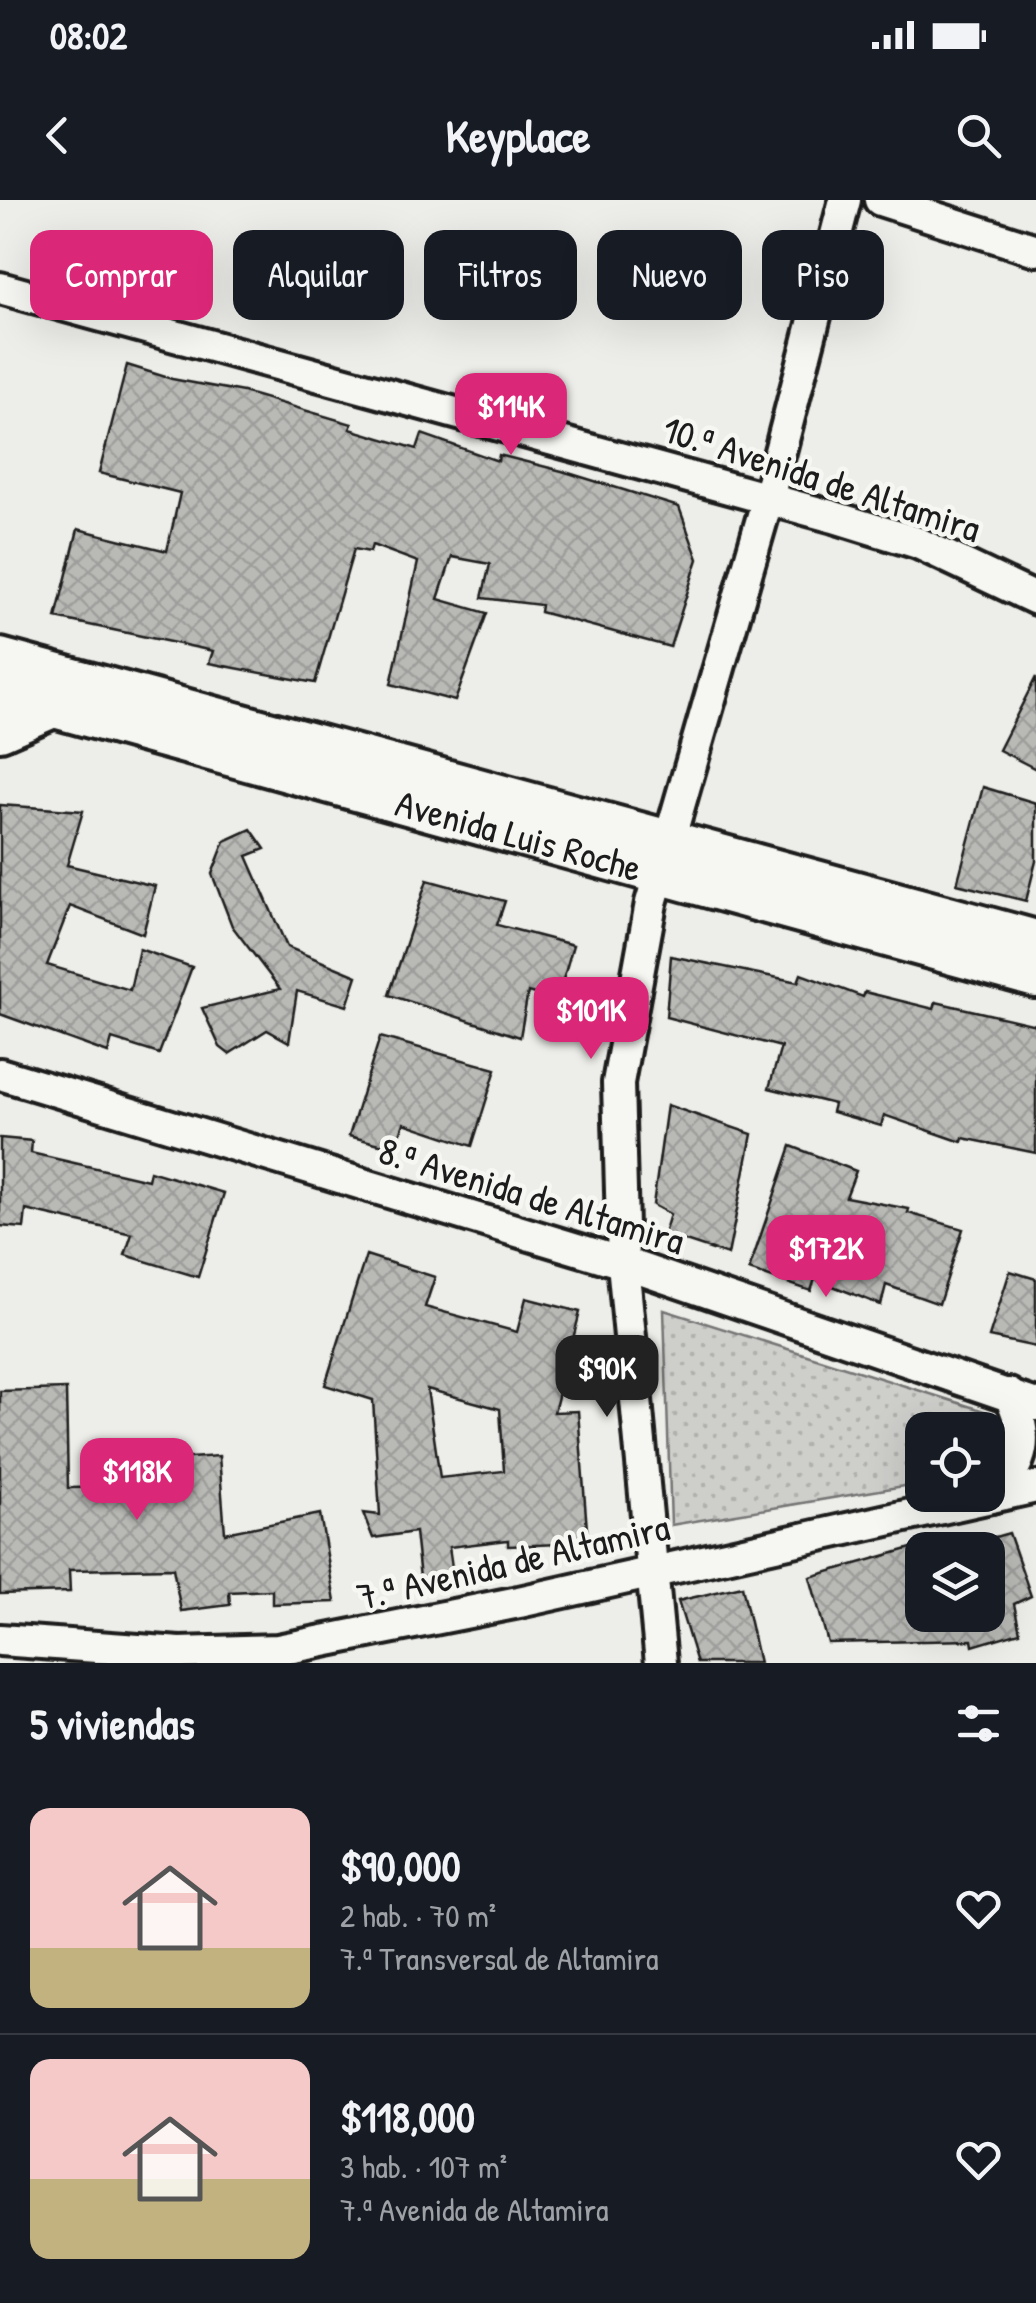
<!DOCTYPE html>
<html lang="es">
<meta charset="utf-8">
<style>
:root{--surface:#171b24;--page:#242831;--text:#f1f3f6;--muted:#9ea1a6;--line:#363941;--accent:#db2777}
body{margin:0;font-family:"Patrick Hand",sans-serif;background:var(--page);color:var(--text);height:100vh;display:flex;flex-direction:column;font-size:38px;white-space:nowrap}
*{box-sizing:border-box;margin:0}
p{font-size:32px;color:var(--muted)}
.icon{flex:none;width:55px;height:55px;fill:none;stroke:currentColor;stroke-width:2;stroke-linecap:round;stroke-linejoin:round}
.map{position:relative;height:1463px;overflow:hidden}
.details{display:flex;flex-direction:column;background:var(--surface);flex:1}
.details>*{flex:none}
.banner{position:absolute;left:30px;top:30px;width:978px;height:90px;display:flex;gap:20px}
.buttons{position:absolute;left:905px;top:1212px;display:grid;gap:20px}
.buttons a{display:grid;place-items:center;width:100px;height:100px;border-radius:20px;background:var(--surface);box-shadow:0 10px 40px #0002;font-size:50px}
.price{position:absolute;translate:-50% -85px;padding:0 22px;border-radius:20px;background:var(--accent);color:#fff;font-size:32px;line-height:65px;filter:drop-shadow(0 2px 5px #0008)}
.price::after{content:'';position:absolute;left:50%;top:60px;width:30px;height:22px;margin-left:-15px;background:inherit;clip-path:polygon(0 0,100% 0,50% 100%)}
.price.on{background:#222;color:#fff}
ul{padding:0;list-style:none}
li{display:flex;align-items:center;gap:30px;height:250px;padding:0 30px}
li+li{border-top:2px solid var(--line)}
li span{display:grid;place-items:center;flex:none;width:280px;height:200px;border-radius:20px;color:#555}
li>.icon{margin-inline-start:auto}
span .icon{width:120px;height:120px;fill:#fffc;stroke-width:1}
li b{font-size:42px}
h2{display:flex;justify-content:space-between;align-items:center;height:120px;padding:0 30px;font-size:42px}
.pill{padding:0 35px;border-radius:20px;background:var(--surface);box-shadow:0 10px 40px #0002;font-size:35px;line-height:90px}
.pill.on{background:var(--accent);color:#fff}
.status{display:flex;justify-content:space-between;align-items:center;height:70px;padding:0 50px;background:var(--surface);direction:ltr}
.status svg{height:28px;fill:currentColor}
header{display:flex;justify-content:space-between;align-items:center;height:130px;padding:0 30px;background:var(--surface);font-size:45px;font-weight:800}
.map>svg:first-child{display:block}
.park{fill:url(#park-dots);stroke:#757574;stroke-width:2.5}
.building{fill:url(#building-cross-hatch);stroke:#1c1c1c;stroke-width:2.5;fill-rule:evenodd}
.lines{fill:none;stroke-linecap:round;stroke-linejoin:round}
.minor-casing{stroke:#1c1c1c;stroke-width:38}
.secondary-casing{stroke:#1c1c1c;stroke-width:48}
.minor{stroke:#f6f6f2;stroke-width:30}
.secondary{stroke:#f6f6f2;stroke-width:40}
.labels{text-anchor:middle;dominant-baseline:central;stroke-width:9;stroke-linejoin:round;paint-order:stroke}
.street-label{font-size:38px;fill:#1c1c1c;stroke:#f6f6f2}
</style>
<div class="status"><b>08:02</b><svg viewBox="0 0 49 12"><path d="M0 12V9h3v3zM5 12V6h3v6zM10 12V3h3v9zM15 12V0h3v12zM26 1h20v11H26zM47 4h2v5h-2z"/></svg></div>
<header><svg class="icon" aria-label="back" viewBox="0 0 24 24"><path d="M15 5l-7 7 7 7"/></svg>Keyplace<svg class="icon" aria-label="search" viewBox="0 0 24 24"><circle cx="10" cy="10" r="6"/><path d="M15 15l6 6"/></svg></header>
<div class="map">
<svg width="1036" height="1463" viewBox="0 0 1036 1463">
<defs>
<pattern id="park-dots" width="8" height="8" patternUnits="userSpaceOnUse" patternTransform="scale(2.5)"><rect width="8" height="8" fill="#cececb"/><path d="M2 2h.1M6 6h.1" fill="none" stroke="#b0b0ae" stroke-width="1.8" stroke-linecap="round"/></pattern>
<pattern id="building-cross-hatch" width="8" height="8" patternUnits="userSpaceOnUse" patternTransform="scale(2.5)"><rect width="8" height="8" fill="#b9b9b6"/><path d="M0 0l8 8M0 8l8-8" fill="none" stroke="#9e9e9c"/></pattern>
</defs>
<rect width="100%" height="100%" fill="#edede9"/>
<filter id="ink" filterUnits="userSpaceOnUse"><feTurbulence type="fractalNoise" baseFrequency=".01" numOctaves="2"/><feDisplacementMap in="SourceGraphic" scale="20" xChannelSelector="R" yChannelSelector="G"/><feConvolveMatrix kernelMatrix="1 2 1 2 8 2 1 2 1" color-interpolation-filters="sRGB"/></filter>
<g filter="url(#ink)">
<path class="park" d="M664 1110 994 1214 1007 1243 993 1271 988 1272V1230H922V1283L671 1325Z"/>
<g class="building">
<path d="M127 165 172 179 243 192 352 224 350 229 417 249 422 234 498 261 499 255 562 271 679 307 698 359 670 447 540 412 541 405 482 398 490 364 452 357 438 399 487 413 455 501 391 484 418 362 372 345 370 352 354 349 315 483 209 463 213 451 56 418 78 329 167 351 180 293 99 273Z"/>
<path d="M1036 477V569L999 550Z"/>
<path d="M983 587 1036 603V661L1026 701 957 684Z"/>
<path d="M0 605 83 611 67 665 155 686 143 734 70 706 47 765 130 790 139 749 192 767 159 854 112 839 108 853 0 814Z"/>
<path d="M251 629 265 649 247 656 287 747 357 776 347 806 297 791 289 842 267 830 229 854 220 847 202 808 280 789 232 726 212 674 225 641Z"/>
<path d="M427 680 505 701 497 725 573 745 557 801 528 792 520 837 389 795Z"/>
<path d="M671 756 798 782 801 774 863 797 865 792 934 809 936 802 1036 825V953L963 938 962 942 884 915 881 926 832 912 834 904 769 888 781 847 666 817Z"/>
<path d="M380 837 496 869 472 946 404 923 395 948 349 936Z"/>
<path d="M667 905 752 934 728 1055 664 1034 670 1014 653 1005Z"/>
<path d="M0 938 32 941 31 953 148 980 150 971 224 993 198 1077 125 1055 132 1034 26 1010 24 1028 0 1026Z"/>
<path d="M791 946 856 971 846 997 909 1009 908 1013 963 1029 939 1104 886 1085 881 1105 815 1079 811 1091 749 1070Z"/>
<path d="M366 1055 435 1077 425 1107 517 1132 526 1098 580 1112 554 1212 578 1211 588 1343 508 1346V1340L449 1347 453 1374 420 1378 415 1332 373 1338 363 1313 380 1315 373 1200 325 1185ZM427 1189 500 1209 504 1271 440 1278Z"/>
<path d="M1010 1071 1036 1079V1147L989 1137Z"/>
<path d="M66 1189 68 1288 174 1286 175 1259 219 1256 225 1333 320 1314 335 1402 272 1404V1390L229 1392 230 1405 181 1411 173 1368 69 1370 70 1392 0 1394V1191Z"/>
<path d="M1009 1333 1031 1396 1014 1404 1020 1432 973 1446 972 1440 828 1443 810 1377 922 1345V1415H988V1339Z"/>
<path d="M742 1386 759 1463H697L678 1401Z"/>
</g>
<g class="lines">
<g class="minor-casing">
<g id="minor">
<path d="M880 0 1036 50"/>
<path d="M0 88 834 317 918 343 1036 399"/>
<path d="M0 874 623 1063 1036 1205"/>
<path d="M991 1297C1025 1264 1031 1237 1009 1194"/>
<path d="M0 1440 180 1453 278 1450 519 1402 1036 1287"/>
<path d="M661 1463 623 1063 618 883 651 703 768 298 845 0"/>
</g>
</g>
<g class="secondary-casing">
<g id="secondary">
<path d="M0 459 1036 741"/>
<path id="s1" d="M0 492 1036 777"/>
<path d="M0 530 53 507"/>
</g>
</g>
<use href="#minor" class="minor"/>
<use href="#secondary" class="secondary"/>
</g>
</g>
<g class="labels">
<g class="street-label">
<text transform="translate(822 278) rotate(18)">10.ª Avenida de Altamira</text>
<text stroke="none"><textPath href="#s1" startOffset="538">Avenida Luis Roche</textPath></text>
<text transform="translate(532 995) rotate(17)">8.ª Avenida de Altamira</text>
<text transform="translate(513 1361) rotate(-13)">7.ª Avenida de Altamira</text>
</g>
</g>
</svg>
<div class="buttons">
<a><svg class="icon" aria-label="locate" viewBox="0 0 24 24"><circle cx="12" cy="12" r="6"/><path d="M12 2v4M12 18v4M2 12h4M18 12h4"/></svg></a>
<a><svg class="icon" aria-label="layers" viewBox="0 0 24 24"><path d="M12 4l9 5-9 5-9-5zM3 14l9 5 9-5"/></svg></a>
</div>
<b class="price" style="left:511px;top:258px">$114K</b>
<b class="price" style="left:591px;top:862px">$101K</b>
<b class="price" style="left:826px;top:1100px">$172K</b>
<b class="price on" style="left:607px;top:1220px">$90K</b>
<b class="price" style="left:137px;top:1323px">$118K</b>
<div class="banner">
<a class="pill on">Comprar</a>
<a class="pill">Alquilar</a>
<a class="pill">Filtros</a>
<a class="pill">Nuevo</a>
<a class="pill">Piso</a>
</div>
</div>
<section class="details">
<h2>5 viviendas<svg class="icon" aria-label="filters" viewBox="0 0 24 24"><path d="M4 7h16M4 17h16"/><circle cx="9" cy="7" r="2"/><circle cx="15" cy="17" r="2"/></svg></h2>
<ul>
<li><span style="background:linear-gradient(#f6c9c9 70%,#c2b280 0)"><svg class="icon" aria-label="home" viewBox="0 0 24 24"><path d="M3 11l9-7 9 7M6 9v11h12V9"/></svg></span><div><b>$90,000</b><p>2 hab. · 70 m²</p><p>7.ª Transversal de Altamira</p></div><svg class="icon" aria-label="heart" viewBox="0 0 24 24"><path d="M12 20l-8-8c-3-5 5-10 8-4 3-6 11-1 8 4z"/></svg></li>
<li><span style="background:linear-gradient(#f6c9c9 60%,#c2b280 0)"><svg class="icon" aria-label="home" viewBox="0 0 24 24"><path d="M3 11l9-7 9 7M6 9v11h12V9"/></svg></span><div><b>$118,000</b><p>3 hab. · 107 m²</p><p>7.ª Avenida de Altamira</p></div><svg class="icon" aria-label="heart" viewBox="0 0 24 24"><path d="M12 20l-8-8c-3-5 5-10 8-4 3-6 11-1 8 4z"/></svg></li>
</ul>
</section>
